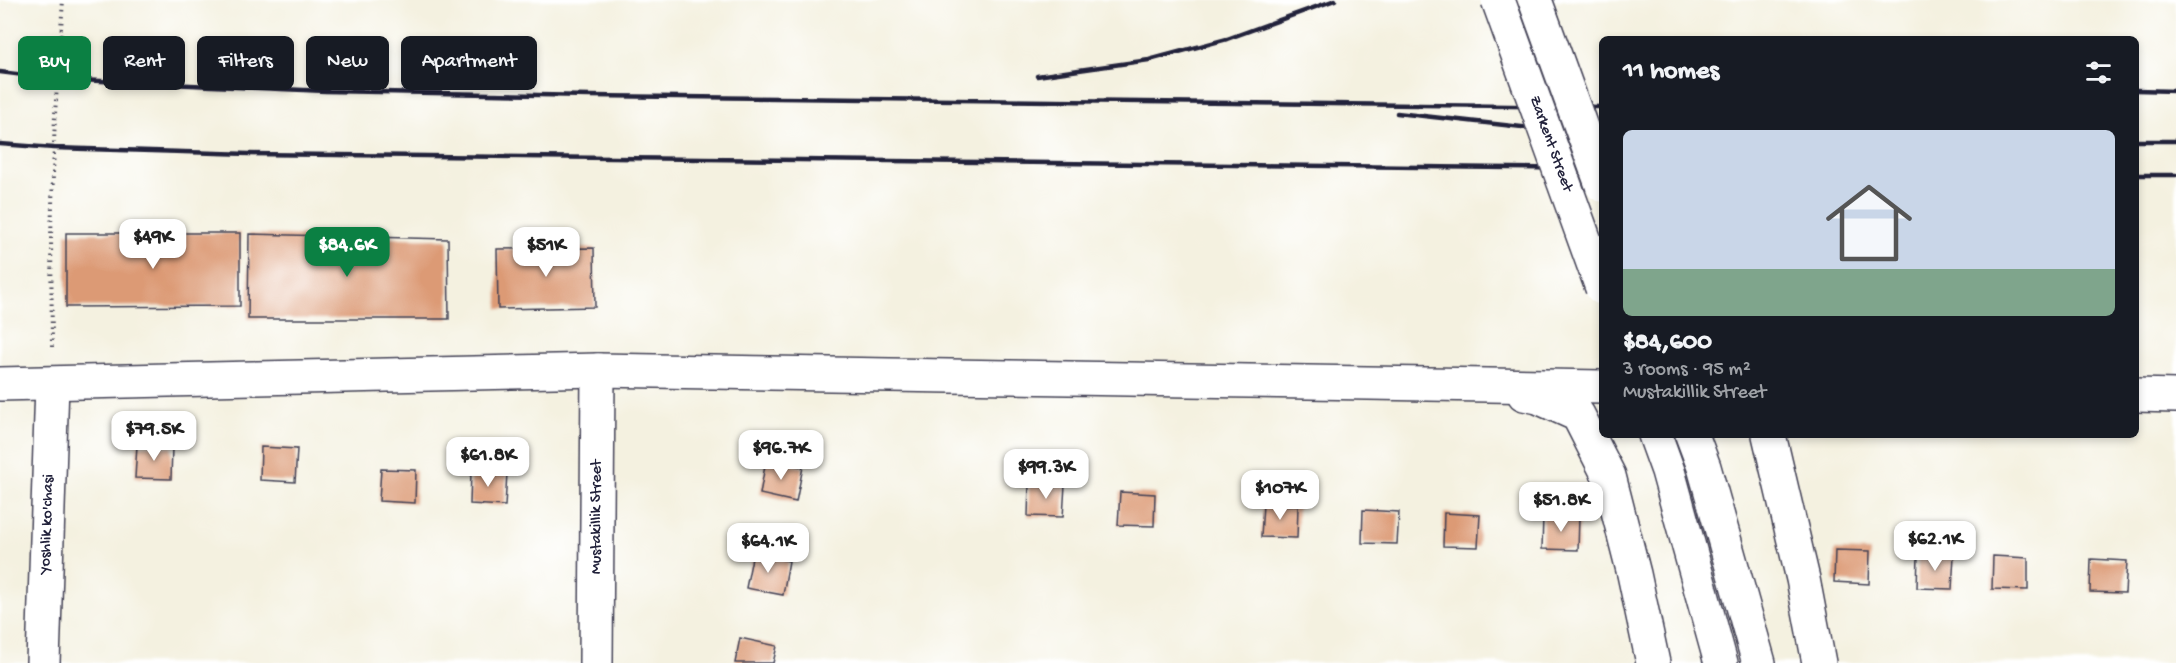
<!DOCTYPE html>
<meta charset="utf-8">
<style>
:root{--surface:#171b24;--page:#242831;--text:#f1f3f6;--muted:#9ea1a6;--accent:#0b8043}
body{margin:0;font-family:"Gochi Hand",sans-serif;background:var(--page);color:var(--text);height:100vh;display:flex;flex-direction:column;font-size:22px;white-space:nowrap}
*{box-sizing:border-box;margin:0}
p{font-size:20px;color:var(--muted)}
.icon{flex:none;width:33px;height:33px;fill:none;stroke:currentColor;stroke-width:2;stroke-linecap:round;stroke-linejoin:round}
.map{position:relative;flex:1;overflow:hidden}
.drawer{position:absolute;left:1599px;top:36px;width:540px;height:402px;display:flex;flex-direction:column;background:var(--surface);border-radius:9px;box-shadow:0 3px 9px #0003}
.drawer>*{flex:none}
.banner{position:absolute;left:18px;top:36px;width:570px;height:54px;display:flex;gap:12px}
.price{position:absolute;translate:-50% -51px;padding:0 14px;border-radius:12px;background:#fff;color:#222;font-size:20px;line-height:39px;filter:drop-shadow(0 2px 3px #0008)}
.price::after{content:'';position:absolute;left:50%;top:36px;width:18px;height:14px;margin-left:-9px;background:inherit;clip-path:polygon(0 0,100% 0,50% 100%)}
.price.on{background:var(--accent);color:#fff}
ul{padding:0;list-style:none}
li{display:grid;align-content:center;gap:12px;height:318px;padding:0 24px}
li span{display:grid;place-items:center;height:186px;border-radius:9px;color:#555}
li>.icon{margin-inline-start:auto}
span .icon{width:108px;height:108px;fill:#fffc;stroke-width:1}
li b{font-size:26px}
h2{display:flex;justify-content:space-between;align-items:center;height:72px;padding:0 24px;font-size:26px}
.tag{padding:0 21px;border-radius:9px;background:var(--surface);box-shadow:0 3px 9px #0003;font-size:21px;line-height:54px}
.tag.on{background:var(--accent);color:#fff}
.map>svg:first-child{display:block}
.building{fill:#dc9a75}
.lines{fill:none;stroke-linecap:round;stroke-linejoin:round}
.minor-casing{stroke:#424154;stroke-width:36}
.secondary-casing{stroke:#424154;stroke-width:36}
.primary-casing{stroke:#424154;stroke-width:36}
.path{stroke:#424154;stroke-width:4;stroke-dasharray:1.5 4.5;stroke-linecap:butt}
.minor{stroke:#fff;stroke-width:33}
.secondary{stroke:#fff;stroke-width:33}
.primary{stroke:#fff;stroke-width:33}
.rail{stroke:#22223b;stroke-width:4.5}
.secondary-bridge-casing{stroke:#424154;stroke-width:36;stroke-linecap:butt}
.secondary-bridge{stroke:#fff;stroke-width:33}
.labels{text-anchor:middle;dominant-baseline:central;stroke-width:4.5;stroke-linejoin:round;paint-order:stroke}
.street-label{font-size:16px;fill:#22223b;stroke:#fff}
</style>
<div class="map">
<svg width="2176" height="663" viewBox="0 0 2176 663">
<rect width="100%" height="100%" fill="#fff"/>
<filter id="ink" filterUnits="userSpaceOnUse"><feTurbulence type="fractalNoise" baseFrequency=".0167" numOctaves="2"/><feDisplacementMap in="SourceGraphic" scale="12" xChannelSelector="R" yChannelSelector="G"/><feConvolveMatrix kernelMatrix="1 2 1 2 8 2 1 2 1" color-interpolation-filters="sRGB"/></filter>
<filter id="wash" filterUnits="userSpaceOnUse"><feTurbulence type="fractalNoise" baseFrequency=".008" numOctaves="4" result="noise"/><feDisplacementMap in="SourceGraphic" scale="24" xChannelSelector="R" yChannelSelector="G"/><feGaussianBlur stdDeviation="1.35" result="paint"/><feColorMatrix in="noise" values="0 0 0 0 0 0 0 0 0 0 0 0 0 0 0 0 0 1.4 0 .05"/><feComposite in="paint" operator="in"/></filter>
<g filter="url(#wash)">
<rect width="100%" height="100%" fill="#f4f1e0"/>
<g id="blocks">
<g class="building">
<path d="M66 233H240V306L66 307Z"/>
<path d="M249 234 448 239 449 319H248Z"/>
<path d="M594 248 595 307 498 309 497 249Z"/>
<path d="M137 445 172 447 171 479 135 478Z"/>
<path d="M261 447 297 449 295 482 260 480Z"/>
<path d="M766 460 803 467 796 502 760 494Z"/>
<path d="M381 469 416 470 415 503 379 501Z"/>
<path d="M471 471 507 473 505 506 470 504Z"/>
<path d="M1029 483 1065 485 1063 517 1028 516Z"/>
<path d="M1120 492 1155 494 1154 526 1118 525Z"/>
<path d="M1263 504 1298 506 1297 538 1261 537Z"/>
<path d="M1363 510 1399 512 1397 544 1362 543Z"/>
<path d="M1444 513 1480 515 1478 547 1443 546Z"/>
<path d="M1543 516 1579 517 1578 550 1542 549Z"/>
<path d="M1835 550 1870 551 1869 584 1834 582Z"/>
<path d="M753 553 789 561 783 595 746 588Z"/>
<path d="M1918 555 1954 556 1952 589 1917 588Z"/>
<path d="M1993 556 2028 558V590L1992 589Z"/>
<path d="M2091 559 2127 561 2125 593 2090 592Z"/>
<path d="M740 638 777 646 773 663H735Z"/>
</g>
</g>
</g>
<g filter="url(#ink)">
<use href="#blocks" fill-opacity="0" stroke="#424154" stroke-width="1.5"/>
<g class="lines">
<g class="minor-casing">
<path id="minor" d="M43 663 52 384"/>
</g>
<g class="secondary-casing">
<g id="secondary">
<path d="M1655 435 1668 471 1721 663"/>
<path d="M1692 435 1704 467 1759 663"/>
<path d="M596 663 598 370"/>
</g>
</g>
<g class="primary-casing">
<g id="primary">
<path d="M0 384 598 370 1602 387"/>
<path d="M1524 394 1538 397 1578 415 1609 476 1634 574 1653 663"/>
<path d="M2136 395 2176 396"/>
<path d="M1769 435 1803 579 1819 663"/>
</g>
</g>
<path class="path" d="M52 347 51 236 55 114 63 0"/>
<use href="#minor" class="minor"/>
<use href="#secondary" class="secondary"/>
<use href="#primary" class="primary"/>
<g class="rail">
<path d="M0 72 56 79 326 91 590 96 1602 107"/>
<path d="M1037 76 1149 60 1227 39 1335 0"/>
<path d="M2136 90 2176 91"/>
<path d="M1397 113 1602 136"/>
<path d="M2136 141H2176"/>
<path d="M0 144 54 148 249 154 1602 169"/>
<path d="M2136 175H2176"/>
</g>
<g class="secondary-bridge-casing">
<g id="secondary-bridge">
<path d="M1498 0 1602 288"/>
<path d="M1535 0 1602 185"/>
</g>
</g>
<use href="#secondary-bridge" class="secondary-bridge"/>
</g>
</g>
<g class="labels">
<g class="street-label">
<text transform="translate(1550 144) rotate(70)">Zarkent Street</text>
<text transform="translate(597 517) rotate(-90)">Mustakillik Street</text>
<text transform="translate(48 524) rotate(-88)">Yoshlik ko'chasi</text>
</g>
</g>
</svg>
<b class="price" style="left:153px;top:270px">$49K</b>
<b class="price on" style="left:347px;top:278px">$84.6K</b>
<b class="price" style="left:546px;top:278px">$51K</b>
<b class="price" style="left:154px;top:462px">$79.5K</b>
<b class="price" style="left:781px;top:481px">$96.7K</b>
<b class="price" style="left:488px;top:488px">$61.8K</b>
<b class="price" style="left:1046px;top:500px">$99.3K</b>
<b class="price" style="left:1280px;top:521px">$107K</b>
<b class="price" style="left:1561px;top:533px">$51.8K</b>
<b class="price" style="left:1935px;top:572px">$62.1K</b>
<b class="price" style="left:768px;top:574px">$64.1K</b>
<div class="banner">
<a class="tag on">Buy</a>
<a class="tag">Rent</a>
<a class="tag">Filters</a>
<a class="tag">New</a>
<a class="tag">Apartment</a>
</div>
<section class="drawer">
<h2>11 homes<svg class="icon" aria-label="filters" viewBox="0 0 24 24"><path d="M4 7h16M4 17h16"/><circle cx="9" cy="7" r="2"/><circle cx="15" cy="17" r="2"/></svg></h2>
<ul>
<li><span style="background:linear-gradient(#c9d6e8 75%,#7fa58c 0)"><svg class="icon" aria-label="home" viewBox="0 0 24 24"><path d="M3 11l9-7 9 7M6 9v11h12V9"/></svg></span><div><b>$84,600</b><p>3 rooms · 95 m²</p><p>Mustakillik Street</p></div></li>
</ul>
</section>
</div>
